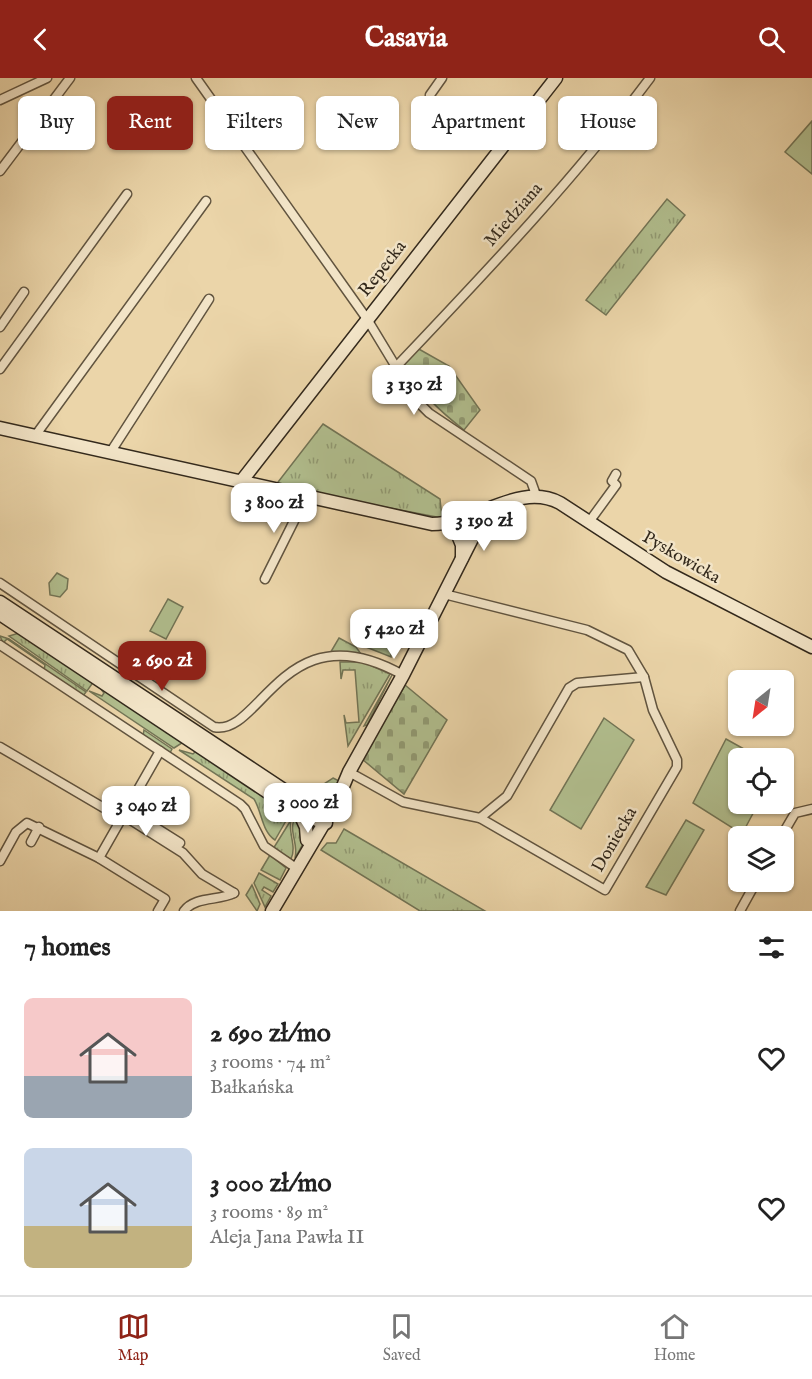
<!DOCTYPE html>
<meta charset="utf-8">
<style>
:root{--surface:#fff;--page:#f2f2f2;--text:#222;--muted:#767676;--line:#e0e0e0;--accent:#8f2418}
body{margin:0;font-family:"IM FELL English",serif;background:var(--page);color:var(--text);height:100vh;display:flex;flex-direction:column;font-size:22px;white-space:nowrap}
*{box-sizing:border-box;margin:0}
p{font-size:20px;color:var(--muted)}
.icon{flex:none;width:33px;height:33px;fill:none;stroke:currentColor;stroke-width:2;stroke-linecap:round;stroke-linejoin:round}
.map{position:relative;height:833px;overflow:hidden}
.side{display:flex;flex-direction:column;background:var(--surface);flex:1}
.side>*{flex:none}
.guide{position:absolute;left:18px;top:18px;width:777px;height:54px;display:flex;gap:12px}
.needle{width:39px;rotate:210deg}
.tools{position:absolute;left:728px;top:592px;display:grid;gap:12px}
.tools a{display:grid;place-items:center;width:66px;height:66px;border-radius:9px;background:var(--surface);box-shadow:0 2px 4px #0004;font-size:30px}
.price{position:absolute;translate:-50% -51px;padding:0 14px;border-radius:12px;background:#fff;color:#222;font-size:20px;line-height:39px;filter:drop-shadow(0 2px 3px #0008)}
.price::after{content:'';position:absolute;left:50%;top:36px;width:18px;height:14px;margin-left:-9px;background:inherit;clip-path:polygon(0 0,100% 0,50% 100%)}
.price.on{background:var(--accent);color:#fff}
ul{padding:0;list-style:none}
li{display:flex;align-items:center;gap:18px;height:150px;padding:0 24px}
li span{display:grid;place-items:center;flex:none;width:168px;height:120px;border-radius:9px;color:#555}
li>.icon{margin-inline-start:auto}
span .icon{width:72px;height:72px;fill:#fffc;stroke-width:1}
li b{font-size:26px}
h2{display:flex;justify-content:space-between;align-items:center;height:72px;padding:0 24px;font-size:26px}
.pill{padding:0 21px;border-radius:9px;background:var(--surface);box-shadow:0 2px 4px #0004;font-size:21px;line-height:54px}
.pill.on{background:var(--accent);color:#fff}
header{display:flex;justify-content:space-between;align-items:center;height:78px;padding:0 24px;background:var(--accent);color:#fff;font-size:27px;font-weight:700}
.tabs{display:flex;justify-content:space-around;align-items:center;height:84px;border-top:2px solid var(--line);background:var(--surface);font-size:16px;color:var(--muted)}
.tabs a{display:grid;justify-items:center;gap:3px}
.tabs .on{color:var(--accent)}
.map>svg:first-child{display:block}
.grass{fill:url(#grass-tufts);stroke:#727455;stroke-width:1.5}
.cemetery{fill:url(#cemetery-stones);stroke:#727455;stroke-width:1.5}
.green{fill:#b1be8e;stroke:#727455;stroke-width:1.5}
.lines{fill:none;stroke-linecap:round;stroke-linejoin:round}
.street-casing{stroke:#61543f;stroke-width:11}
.secondary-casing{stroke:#33291c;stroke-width:15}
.street{stroke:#f2e4c7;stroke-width:8}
.secondary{stroke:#f2e4c7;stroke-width:12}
.labels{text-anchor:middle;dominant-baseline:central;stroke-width:5;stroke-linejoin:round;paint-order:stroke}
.street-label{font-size:18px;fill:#33291c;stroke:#f2e4c7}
</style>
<header><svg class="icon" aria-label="back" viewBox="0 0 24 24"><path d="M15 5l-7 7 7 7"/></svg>Casavia<svg class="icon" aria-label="search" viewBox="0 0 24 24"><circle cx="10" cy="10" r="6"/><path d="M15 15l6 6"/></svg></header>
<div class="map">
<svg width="812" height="833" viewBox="0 0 812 833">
<defs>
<pattern id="grass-tufts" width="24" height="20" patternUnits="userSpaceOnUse" patternTransform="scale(1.5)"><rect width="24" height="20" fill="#b1be8e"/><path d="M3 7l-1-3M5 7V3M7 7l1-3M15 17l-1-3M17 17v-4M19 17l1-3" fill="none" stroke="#919a73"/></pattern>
<pattern id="cemetery-stones" width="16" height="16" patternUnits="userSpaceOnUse" patternTransform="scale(1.5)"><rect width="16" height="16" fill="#b1be8e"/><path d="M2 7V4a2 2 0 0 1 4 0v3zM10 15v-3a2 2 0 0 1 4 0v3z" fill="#919a73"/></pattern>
</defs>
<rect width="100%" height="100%" fill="#ebd5a9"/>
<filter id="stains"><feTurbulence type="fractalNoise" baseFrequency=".00333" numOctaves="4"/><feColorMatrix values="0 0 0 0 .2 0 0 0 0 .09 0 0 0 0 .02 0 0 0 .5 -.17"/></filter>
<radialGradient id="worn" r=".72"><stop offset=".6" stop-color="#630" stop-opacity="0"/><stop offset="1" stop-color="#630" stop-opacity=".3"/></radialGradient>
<g class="grass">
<path d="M667 121 685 137 606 237 586 222Z"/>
<path d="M323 346 440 421 442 440 275 408Z"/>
<path d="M415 548 419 549 409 569 396 559 397 554 399 553 401 557 413 554Z"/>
<path d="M371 549 391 574V579L361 567Z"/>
<path d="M19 555 94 603 87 613 9 558Z"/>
<path d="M0 558 9 561 86 614 83 618 44 592 45 587 7 561 3 565Z"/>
<path d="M339 560 356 569 361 576 329 577Z"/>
<path d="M340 584H363L390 596 348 668 344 637 346 645 359 644 355 592H343L341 601Z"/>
<path d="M392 597 367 647 364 648Z"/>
<path d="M96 605 185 663 174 670 89 613 102 618 104 615Z"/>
<path d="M144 652 172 671 170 675 143 658Z"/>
<path d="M190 666 291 734 275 762C262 754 262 734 254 721L179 672 193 676 195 674Z"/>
<path d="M333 700 339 703 326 723 320 727 306 724 316 711Z"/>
<path d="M296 738 304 764 295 780C299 765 287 752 296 738Z"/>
<path d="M291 742C288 756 297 768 291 781L273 771Z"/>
<path d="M344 751 485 833H420L321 772 327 765H336Z"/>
<path d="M270 777 286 790 280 802 261 792Z"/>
<path d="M259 795 278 806 273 814 264 809 262 812 271 818 265 829 254 805Z"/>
<path d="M252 807 260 826 257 833 246 817Z"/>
</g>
<g class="cemetery">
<path d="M417 270 449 288 480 332 464 352C436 330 422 316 403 285Z"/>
<path d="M405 607 447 642 404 716 362 681Z"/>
</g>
<g class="green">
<path d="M812 43V96L785 74Z"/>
<path d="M57 495 68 501 67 511 60 519 50 517 49 505Z"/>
<path d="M168 521 183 529 166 561 150 553Z"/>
<path d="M604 640 634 662 581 751 550 732Z"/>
<path d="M726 661 762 681H738V726H758L742 756 693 725Z"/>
<path d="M686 742 704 752 666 817 646 809Z"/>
</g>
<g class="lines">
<g class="street-casing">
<g id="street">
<path d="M196 0 367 241 416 322 429 335 531 403 536 417"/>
<path d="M430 17 442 0"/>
<path d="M0 22 47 0"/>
<path d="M0 93 70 0"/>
<path d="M0 249 24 214"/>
<path d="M396 289C484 196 573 103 650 0"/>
<path d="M0 291 127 116"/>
<path d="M35 358 206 123"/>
<path d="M110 375 209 221"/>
<path d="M589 444 616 407 612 403 616 396"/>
<path d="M265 501 306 419"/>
<path d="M0 505 214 649C261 659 284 530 403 597"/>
<path d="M0 567 240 726 245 731 264 768 296 790"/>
<path d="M0 669 121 740"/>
<path d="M349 694 403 724 480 740 605 812 677 689V682L653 632 644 599 628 572 587 552 444 516"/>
<path d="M126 731 180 765"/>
<path d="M123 737 183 775 202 796 234 815"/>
<path d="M480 740 507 718 569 610 577 605 644 599"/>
<path d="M781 759 795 735 812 731"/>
<path d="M31 764 39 749"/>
<path d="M99 780 160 673"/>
<path d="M0 783 16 754 27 745 99 780 165 821 158 833"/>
<path d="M184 833C195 818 219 823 234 815"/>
<path d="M740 833 756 804"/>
</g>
</g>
<g class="secondary-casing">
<g id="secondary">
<path d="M0 350 432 446C476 446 519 403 560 425L666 494 812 569"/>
<path d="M240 405 556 0"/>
<path d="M453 445 462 467V480"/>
<path d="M0 524 308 728 326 745"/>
<path d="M0 536 296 733 324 745"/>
<path d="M300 736 306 749 307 762"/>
<path d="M272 833 336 725 349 694 403 597 486 433"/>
</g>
</g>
<use href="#street" class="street"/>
<use href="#secondary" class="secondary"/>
</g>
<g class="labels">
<g class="street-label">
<text transform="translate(514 137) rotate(-49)">Miedziana</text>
<text transform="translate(383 191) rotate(-52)">Repecka</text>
<text transform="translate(681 480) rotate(30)">Pyskowicka</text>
<text transform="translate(615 762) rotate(-60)">Doniecka</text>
</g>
</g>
<rect width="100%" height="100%" filter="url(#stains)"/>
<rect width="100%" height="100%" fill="url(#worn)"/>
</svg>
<div class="tools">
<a><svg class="needle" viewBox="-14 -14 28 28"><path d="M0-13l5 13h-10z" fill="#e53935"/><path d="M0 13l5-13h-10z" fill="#767676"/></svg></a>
<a><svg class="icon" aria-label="locate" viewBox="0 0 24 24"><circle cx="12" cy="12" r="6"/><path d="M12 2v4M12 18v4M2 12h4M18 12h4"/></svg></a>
<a><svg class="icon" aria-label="layers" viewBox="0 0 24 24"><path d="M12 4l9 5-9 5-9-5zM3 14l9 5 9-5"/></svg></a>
</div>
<b class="price" style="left:414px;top:338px">3 130 zł</b>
<b class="price" style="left:274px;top:456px">3 800 zł</b>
<b class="price" style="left:484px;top:474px">3 190 zł</b>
<b class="price" style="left:394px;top:582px">5 420 zł</b>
<b class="price on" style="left:162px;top:614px">2 690 zł</b>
<b class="price" style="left:308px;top:756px">3 000 zł</b>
<b class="price" style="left:146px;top:759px">3 040 zł</b>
<div class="guide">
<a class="pill">Buy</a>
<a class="pill on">Rent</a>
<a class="pill">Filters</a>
<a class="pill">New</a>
<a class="pill">Apartment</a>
<a class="pill">House</a>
</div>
</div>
<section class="side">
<h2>7 homes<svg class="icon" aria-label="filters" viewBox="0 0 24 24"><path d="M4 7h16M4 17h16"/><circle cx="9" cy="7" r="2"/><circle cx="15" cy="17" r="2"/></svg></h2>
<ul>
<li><span style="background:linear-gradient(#f6c9c9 65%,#9aa5b1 0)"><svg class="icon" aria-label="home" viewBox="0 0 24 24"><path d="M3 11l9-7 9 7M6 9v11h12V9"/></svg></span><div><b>2 690 zł/mo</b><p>3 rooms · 74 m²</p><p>Bałkańska</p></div><svg class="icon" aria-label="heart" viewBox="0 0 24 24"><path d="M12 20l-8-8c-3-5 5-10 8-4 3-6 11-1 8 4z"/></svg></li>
<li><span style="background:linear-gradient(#c9d6e8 65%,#c2b280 0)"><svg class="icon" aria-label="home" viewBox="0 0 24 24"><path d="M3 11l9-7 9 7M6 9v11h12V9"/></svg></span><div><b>3 000 zł/mo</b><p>3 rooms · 89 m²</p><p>Aleja Jana Pawła II</p></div><svg class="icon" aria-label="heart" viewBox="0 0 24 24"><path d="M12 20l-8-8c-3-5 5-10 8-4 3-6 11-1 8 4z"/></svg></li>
</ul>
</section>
<nav class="tabs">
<a class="on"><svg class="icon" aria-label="map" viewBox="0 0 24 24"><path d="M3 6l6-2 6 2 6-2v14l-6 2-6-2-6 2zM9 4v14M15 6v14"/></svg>Map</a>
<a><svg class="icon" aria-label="saved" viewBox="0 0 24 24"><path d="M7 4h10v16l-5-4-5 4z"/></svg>Saved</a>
<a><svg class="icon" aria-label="home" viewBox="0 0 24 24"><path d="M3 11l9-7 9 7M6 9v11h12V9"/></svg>Home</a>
</nav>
